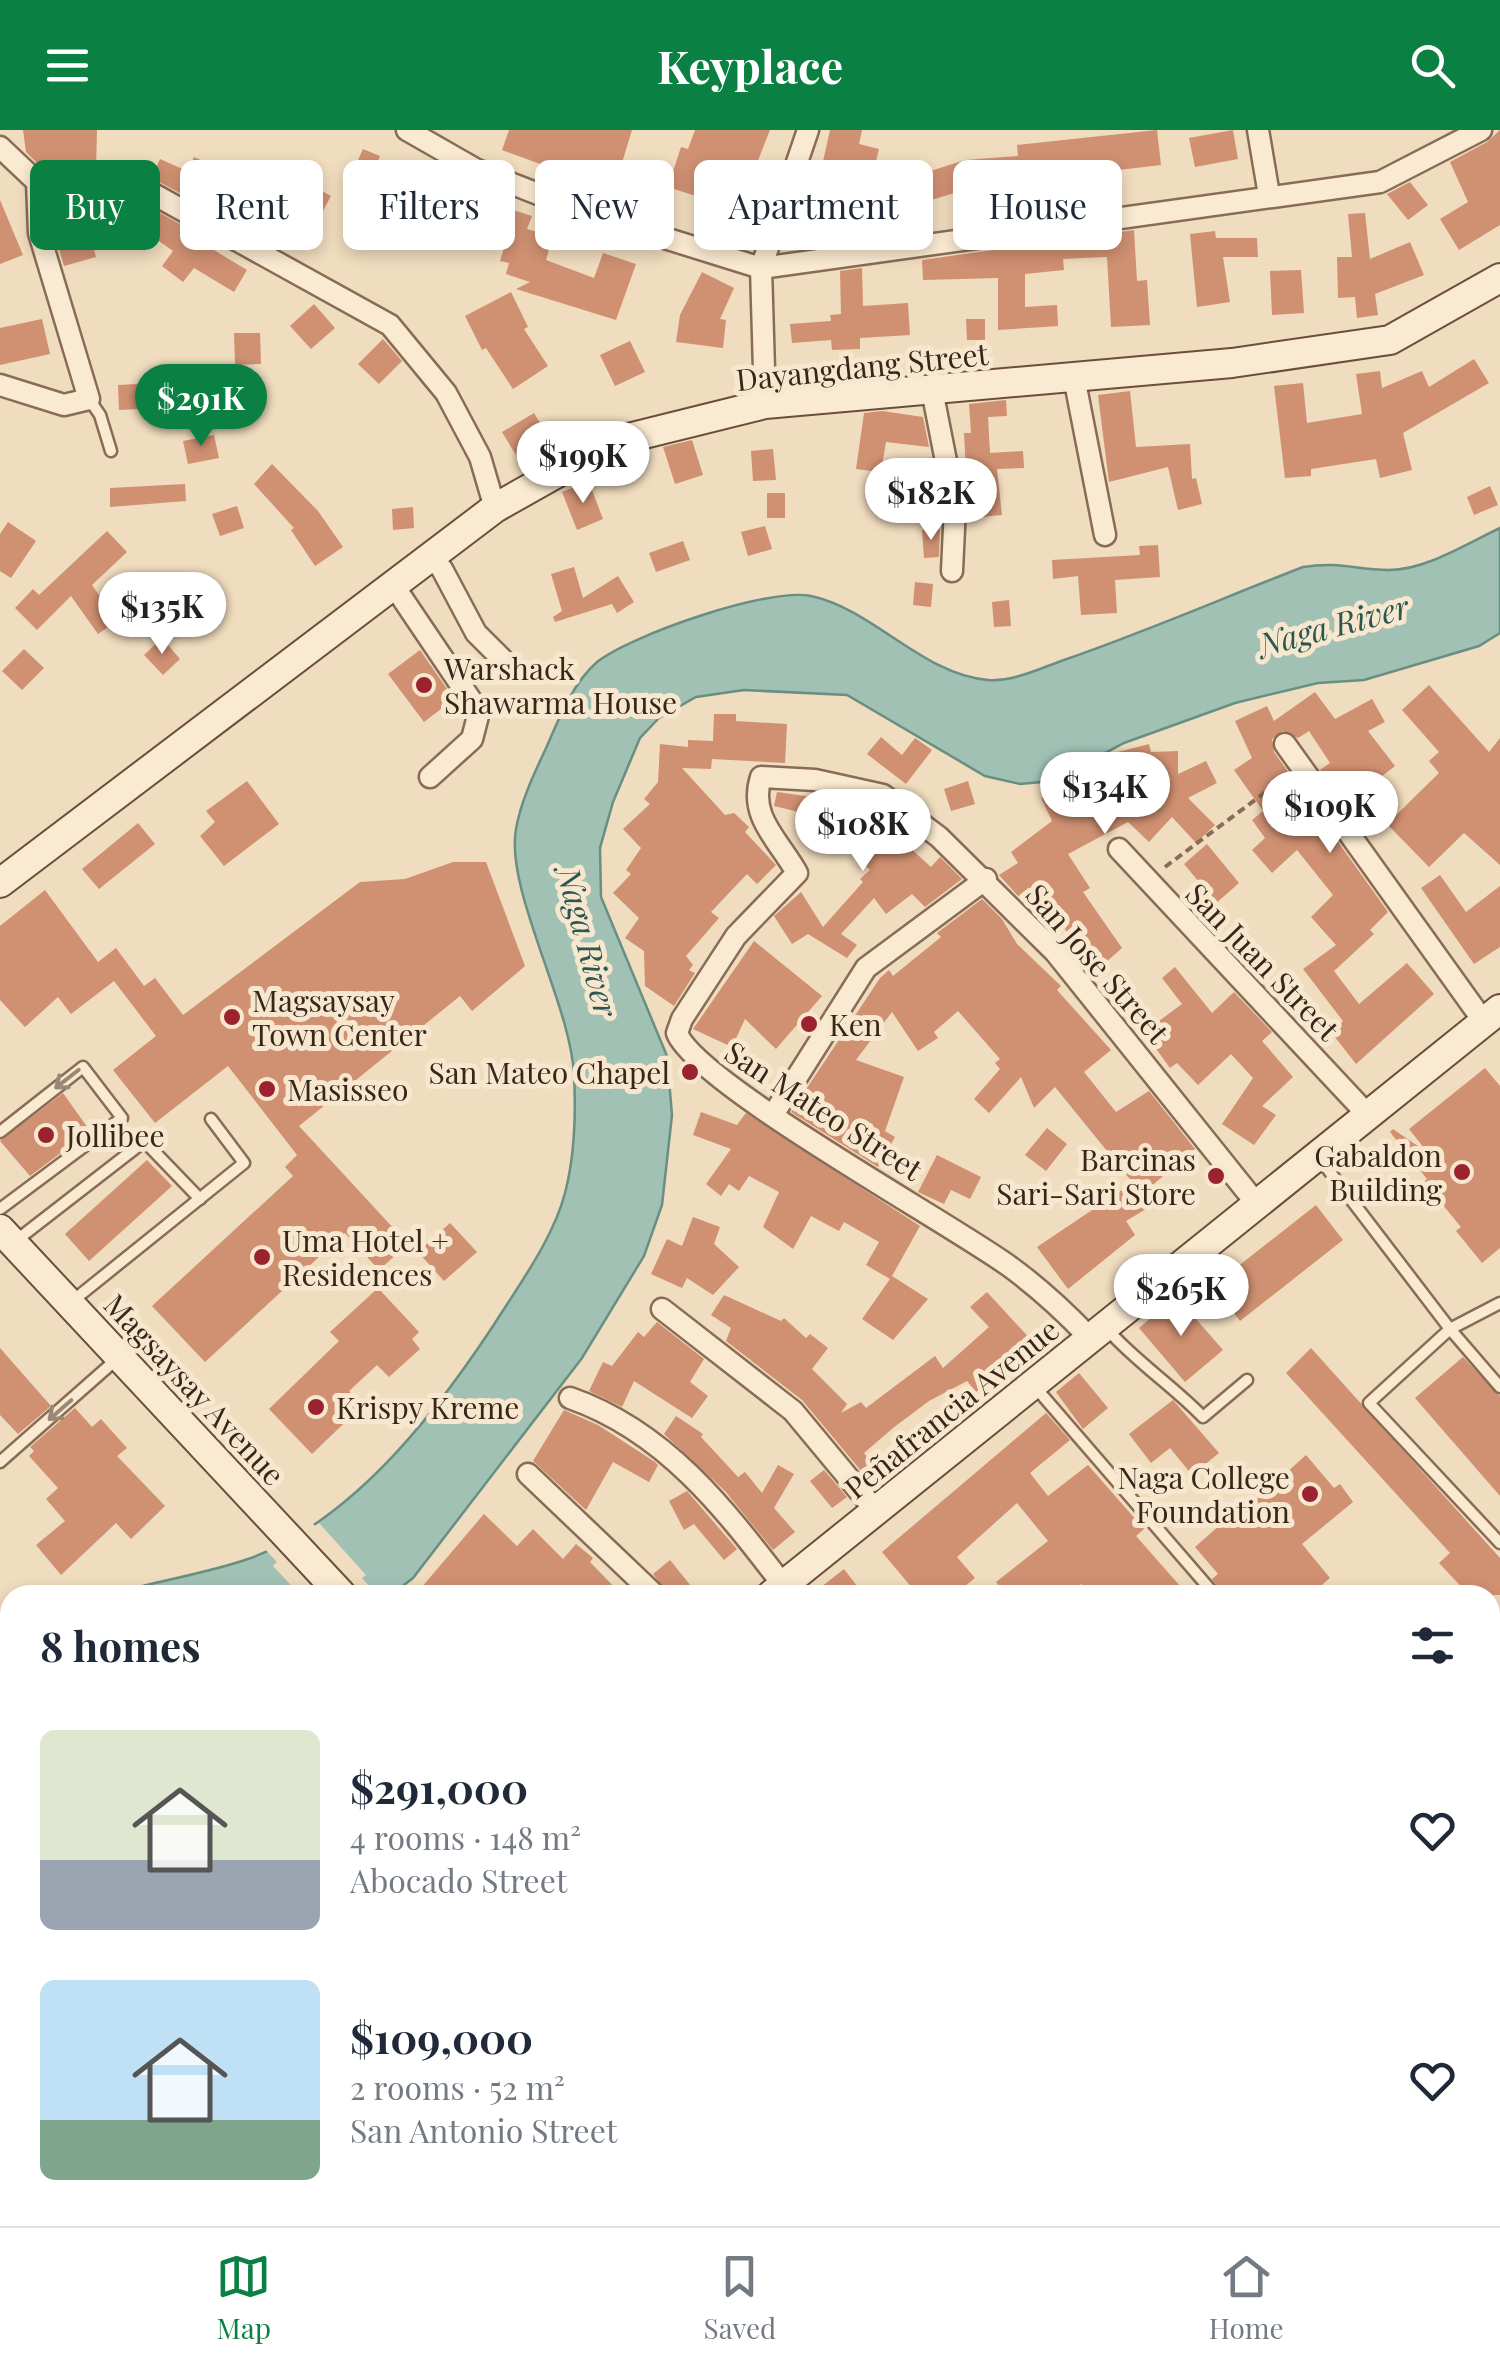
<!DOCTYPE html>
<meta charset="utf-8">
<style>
:root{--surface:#fff;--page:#f2f2f3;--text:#1f2937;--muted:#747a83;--line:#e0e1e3;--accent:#0b8043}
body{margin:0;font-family:"Playfair Display",serif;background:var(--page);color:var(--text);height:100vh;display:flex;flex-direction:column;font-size:38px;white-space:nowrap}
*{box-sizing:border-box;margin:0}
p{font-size:32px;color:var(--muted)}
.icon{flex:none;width:55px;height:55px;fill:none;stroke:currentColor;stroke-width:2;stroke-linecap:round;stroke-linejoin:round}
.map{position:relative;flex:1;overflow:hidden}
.drawer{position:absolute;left:0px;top:1455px;width:1500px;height:642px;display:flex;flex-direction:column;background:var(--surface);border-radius:30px 30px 0 0;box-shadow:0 5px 15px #0003}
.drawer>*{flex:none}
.banner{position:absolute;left:30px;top:30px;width:1440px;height:90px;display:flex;gap:20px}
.price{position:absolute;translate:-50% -85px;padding:0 22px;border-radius:35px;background:#fff;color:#222;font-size:32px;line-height:65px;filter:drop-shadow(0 2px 5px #0008)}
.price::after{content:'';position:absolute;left:50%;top:60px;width:30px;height:22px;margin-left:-15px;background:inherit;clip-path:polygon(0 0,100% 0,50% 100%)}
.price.selected{background:var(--accent);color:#fff}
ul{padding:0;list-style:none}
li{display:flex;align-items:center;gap:30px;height:250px;padding:0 40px}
li span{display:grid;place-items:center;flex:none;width:280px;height:200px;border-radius:15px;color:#555}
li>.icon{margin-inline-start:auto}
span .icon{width:120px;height:120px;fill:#fffc;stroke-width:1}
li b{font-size:42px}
h2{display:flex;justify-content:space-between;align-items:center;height:120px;padding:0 40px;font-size:42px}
.pill{padding:0 35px;border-radius:15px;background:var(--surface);box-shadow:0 5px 15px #0003;font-size:35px;line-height:90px}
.pill.selected{background:var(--accent);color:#fff}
header{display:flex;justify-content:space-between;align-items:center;height:130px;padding:0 40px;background:var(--accent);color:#fff;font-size:45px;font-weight:700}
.tabs{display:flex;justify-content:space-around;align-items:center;height:140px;border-top:2px solid var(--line);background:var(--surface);font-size:28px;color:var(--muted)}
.tabs a{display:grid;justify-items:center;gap:5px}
.tabs .selected{color:var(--accent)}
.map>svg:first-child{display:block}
.water{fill:#a2c1b5;stroke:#698f82;stroke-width:2.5}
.pier{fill:#f0dcbe}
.building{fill:#d09072}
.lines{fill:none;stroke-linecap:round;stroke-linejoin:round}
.lane-casing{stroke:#896c56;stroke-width:15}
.street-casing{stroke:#896c56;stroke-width:25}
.secondary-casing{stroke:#6b4e39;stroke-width:32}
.path{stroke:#896c56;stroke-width:4;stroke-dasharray:8 5;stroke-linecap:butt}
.lane{stroke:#faead2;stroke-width:10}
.street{stroke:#faead2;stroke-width:20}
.secondary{stroke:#faead2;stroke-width:28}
.oneway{stroke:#998876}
.poi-dot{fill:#9b232f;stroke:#f7e7ce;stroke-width:4}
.labels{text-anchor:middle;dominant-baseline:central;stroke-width:10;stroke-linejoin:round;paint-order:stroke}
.street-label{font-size:30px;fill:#38261b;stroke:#f7e7ce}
.poi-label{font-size:30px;fill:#38261b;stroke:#f7e7ce;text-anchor:start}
.water-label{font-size:32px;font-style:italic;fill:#2a5851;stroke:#f7e7ce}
</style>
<header><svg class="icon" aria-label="menu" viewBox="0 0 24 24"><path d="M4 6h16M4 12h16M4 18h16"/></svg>Keyplace<svg class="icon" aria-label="search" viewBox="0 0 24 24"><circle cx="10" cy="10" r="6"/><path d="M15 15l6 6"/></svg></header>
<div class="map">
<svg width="1500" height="2096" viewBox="0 0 1500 2096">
<rect width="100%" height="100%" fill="#f0dcbe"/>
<g class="water">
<path d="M1500 398V503L1479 516 1364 550 1318 553 1235 573 1124 613 1053 651 1020 654 985 646 847 565 744 560 696 567 659 588 640 608 613 672 600 718 601 767 667 926 672 985 662 1075 644 1126 582 1228 413 1448 391 1465H108C155 1451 206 1444 251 1428 360 1387 446 1270 506 1176 528 1142 555 1102 565 1063 575 1025 576 984 574 945 571 875 505 760 516 699 521 670 535 642 547 616 559 588 573 553 597 532 631 505 769 457 811 466 873 479 923 545 988 550 1013 552 1041 538 1064 530 1145 502 1223 468 1303 437 1342 431 1354 440 1389 440 1426 440 1468 413 1500 398Z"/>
<path d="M10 1493V1565L0 1567V1495Z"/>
</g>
<path class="pier" d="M309 1389 315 1396 319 1393 366 1445 362 1448 377 1465H300L273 1436 277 1432 262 1416Z"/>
<g class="building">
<path d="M23 0H97L96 39 42 38 26 22Z"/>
<path d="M509 0H632L617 49 576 37 573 46 502 20Z"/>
<path d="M695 0H770L757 33 753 32 743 70 760 75 751 103 705 89 711 71 668 57 681 17 688 19Z"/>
<path d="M830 0H862L859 14 879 19 872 48 865 47 850 81 827 72 840 40 822 36Z"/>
<path d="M1157 0 1161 35 1110 41 1111 49 1049 55V61H981L980 55 935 69 902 67V50L965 30 1018 26 1017 15Z"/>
<path d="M1233 0 1238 29 1195 37 1189 8Z"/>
<path d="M1500 0V95L1459 120 1440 89 1468 72 1450 32 1487 12Z"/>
<path d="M363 19 380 26 375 38 412 55 445 66 450 51 472 59 470 66 532 86 527 99 553 107 546 130 594 148 603 123 636 134 616 190 516 159 530 152 506 144 509 133 500 131 509 101 462 86 451 120 415 108 417 101 371 83 378 63 349 50Z"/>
<path d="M194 27 217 37 200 74 152 48 160 29 187 41Z"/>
<path d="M291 44 331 66 313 99 273 76Z"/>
<path d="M1410 52 1428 75 1408 90 1387 64Z"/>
<path d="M0 70 23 125 0 134Z"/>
<path d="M151 78 205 108 212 113 209 117 247 140 234 162 194 138 183 152 162 136 173 121 138 96Z"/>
<path d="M1365 83 1370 129 1410 112 1424 145 1375 164 1378 185 1357 188 1355 167 1338 168 1337 127H1352L1348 84Z"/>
<path d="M89 100 96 127 64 136 56 109Z"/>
<path d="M1134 100 1137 151 1147 150 1150 195 1111 197 1107 127 1063 129 1064 140 1025 144V177L1057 175 1058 196 998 200V148L923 150 922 130Z"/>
<path d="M1215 101 1216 108H1257L1258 127H1223L1230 172 1197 177 1190 104Z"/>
<path d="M862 138 863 176 908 173 910 205 860 208V219L832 220 831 210 792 213 790 194 831 191 830 185 841 184 840 141Z"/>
<path d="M1301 140 1304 183 1272 185 1270 141Z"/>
<path d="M702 142 734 158 720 189 726 190 723 218 676 212 680 185Z"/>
<path d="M511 162 528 197 524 199 548 236 513 259 486 218 482 220 465 186Z"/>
<path d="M314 174 335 198 311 219 290 196Z"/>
<path d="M42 189 50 224 0 235V198Z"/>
<path d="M966 189H985V210H967Z"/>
<path d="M234 203H260L261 234 235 235Z"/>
<path d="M383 209 402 231 379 254 358 234Z"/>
<path d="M630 211 645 242 615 256 600 225Z"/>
<path d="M1474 229 1489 253 1403 303 1412 340 1380 348 1376 329 1311 339V346L1285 348 1274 256 1303 253 1307 293 1362 284 1356 244 1380 241 1382 258 1422 241 1429 257Z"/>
<path d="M156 253 158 278 119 280 118 255Z"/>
<path d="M1130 261 1136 317 1190 314 1192 349 1196 348 1202 374 1178 380 1168 337 1109 352 1098 265Z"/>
<path d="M1006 270 1007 286 988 287 990 323 1023 321 1024 338 997 339 1002 385 981 387 976 341 966 342 964 303H971L969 274Z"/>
<path d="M882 281 923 287 929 317 886 312 881 342 856 339 864 283Z"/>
<path d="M534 283 551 311 519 330 502 302Z"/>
<path d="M214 305 219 328 188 334 183 311Z"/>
<path d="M692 310 703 345 675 354 663 317Z"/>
<path d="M773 319 776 350 753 351 751 321Z"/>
<path d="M272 334 318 381 343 417 315 436 291 400 294 398 254 354Z"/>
<path d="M589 352 603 389 577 400 562 362Z"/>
<path d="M185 354 186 371 110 377V358Z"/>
<path d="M1490 356 1498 375 1474 385 1467 367Z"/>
<rect x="767" y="363" width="18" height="25"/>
<path d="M237 376 244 398 220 406 212 384Z"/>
<path d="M413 377 414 398 393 400 392 379Z"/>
<path d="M8 392 36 411 11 448 0 441V404Z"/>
<path d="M765 396 772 419 748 426 741 402Z"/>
<path d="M940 399 939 427 924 428 922 400Z"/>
<path d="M107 401 127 422 92 455 117 491 98 504 71 466 37 500 15 478 33 459 39 465Z"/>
<path d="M683 411 690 430 656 442 649 423Z"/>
<path d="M1158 415 1160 447 1115 450 1117 483 1081 485 1078 446 1053 449 1052 430 1140 425 1139 416Z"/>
<path d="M574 437 583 468 618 446 634 472 617 483 612 474 555 492 553 487 562 481 551 444Z"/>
<path d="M915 452 933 454 931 477 913 475Z"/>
<path d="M1009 470 1011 496 994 497 992 472Z"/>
<path d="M162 508 180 529 163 545 144 525Z"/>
<path d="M24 519 44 538 22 560 2 541Z"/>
<path d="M420 520 454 569 424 592 388 544Z"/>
<path d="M1429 555 1489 622 1500 608V735L1464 703 1429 737 1387 694 1439 643 1429 631 1439 622 1402 580Z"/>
<path d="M1315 562 1335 589 1372 569 1385 592 1368 601 1395 636 1345 675 1320 640 1330 633 1309 601 1298 608 1283 601 1272 609 1274 622 1388 782 1370 800 1374 804 1334 841 1359 874 1407 833 1434 864 1356 934 1331 902 1343 891 1303 839 1336 815 1311 787 1333 765 1297 720 1272 743 1252 720 1265 708 1252 690 1263 681 1234 640 1252 628 1235 591 1267 576 1274 591Z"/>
<path d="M714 584H736V591L787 594 785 633 712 629 711 639 682 638 725 685 734 683 749 697 745 702 776 735 757 754 747 744 711 782 719 788 686 826 693 835 689 840 695 843 674 876 645 856 644 821 625 808 639 788 613 763 631 744 626 740 641 718 623 699 650 674 644 669 658 652 660 614 688 617V610L713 611Z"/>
<path d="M881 607 902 625 915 608 932 620 906 654 867 624Z"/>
<path d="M1149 614 1151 622 1178 621V644L1206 631 1217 653 1188 668 1215 695 1196 713 1172 687 1149 712 1128 692 1068 724 1090 758 1083 762 1122 818 1096 841 1073 813 1039 753 1018 766 999 745 1018 733 1011 722 1052 691 1041 668 1085 646 1096 671 1125 650 1118 622Z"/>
<path d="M247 651 279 694 224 736 200 706 215 692 206 681Z"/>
<path d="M968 651 975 674 951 681 944 659Z"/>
<path d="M777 662 862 674 931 737 940 727 962 749 925 777 912 764 886 784 874 768 841 804 857 815 847 828 808 804 792 814 774 786 801 762 823 797 863 752 860 749 870 740 865 735 873 726 851 706 860 697 774 676Z"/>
<path d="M138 693 155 714 99 759 82 739Z"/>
<path d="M1207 714 1239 753 1206 782 1194 770 1204 758 1184 734Z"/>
<path d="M453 732H486L525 836 472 881 460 866 299 996 408 1114 379 1140 345 1103 205 1232 152 1176 293 1046 285 1037 297 1025 228 936 155 993 113 940 156 906 114 851 71 884 58 867 25 897 0 870V796L45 760 98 832 116 818 144 856 155 848 183 885 360 752 405 749Z"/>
<path d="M1440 745 1466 782 1500 756V817L1474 834 1421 758Z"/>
<path d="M982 769 1002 789 1017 814 1061 856 1057 860 1111 920 1084 942 1116 982 1149 961 1195 1019 1142 1064 1055 957 1034 978 1021 947 989 983 974 969 1000 939 995 933 1000 929 958 881 934 902 938 908 918 921 892 882 856 930 904 947 885 1001 895 1007 878 1037 791 982 880 848 889 840 893 846 941 807 937 803Z"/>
<path d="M754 811 822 866 776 919 745 889 732 917 693 899Z"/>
<path d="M1175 837 1212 883 1234 862 1272 902 1262 911 1293 947 1262 976 1276 985 1254 1015 1222 994 1253 948 1231 924 1198 955 1177 933 1170 938 1144 902 1182 874 1162 848Z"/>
<path d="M1485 938 1500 956V1118L1482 1133 1456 1101 1461 1097 1424 1052 1427 1049 1390 1002 1393 999 1428 1023 1409 999Z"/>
<path d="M63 963 90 1001 30 1046 0 1011Z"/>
<path d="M701 982 737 995 746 983 920 1096 892 1146 928 1169 893 1210 862 1189 890 1149 866 1135 879 1112 844 1092 839 1101 811 1086 793 1119 763 1097 779 1062 749 1046 739 1061 729 1054 721 1066 706 1054 731 1019 693 1005Z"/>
<path d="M1047 998 1067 1014 1046 1041 1025 1025Z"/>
<path d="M937 1025 981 1047 970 1069 951 1060 944 1074 918 1062Z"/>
<path d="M147 1030 172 1056 89 1131 65 1104Z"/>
<path d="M1122 1060 1146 1079 1126 1091 1135 1105 1068 1159 1037 1117Z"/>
<path d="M1316 1075 1343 1110 1240 1191 1213 1156Z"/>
<path d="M693 1087 720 1097 714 1114 739 1137 713 1165 687 1148 682 1158 651 1144 667 1109 682 1116Z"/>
<path d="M450 1093 477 1122 444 1151 418 1122Z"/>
<path d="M378 1158 419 1202 412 1209 420 1219 389 1247 377 1235 349 1261 363 1275 312 1324 269 1279 339 1211 330 1202Z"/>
<path d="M987 1162 1034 1213 976 1262 967 1251 929 1271 893 1298 864 1323 872 1333 862 1342 802 1270 726 1211 731 1198 711 1185 724 1165 781 1191 784 1188 806 1208 810 1204 828 1218 812 1239 847 1274 841 1283 861 1272 866 1278 935 1226 943 1238 989 1197 970 1177Z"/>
<path d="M1176 1166 1223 1220 1185 1252 1139 1198Z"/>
<path d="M657 1192 704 1229 690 1252 708 1266 692 1288 634 1251 622 1277 589 1261 603 1232 612 1236 638 1202 644 1207Z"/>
<path d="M0 1218 51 1276 18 1304 0 1285Z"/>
<path d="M1311 1218 1500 1428V1465H1469L1439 1433 1450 1423 1286 1243Z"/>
<path d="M1463 1227 1500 1266V1366L1415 1268Z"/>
<path d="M1079 1243 1108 1278 1083 1299 1056 1262Z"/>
<path d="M1173 1270 1219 1323 1192 1345 1170 1318 1151 1333 1129 1304Z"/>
<path d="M75 1278 92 1297 101 1289 127 1318 117 1326 165 1376 131 1409 116 1393 61 1445 36 1415 65 1391 46 1369 58 1358 29 1326 34 1321 30 1317Z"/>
<path d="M564 1280 598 1295 655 1332 658 1335 649 1352 613 1332 586 1380 533 1331Z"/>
<path d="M1046 1283 1070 1310 1030 1343 1048 1366 1088 1335 1144 1399 1136 1406 1188 1465H1092L1081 1454 1066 1465H1006L996 1452 1048 1411 1017 1373 957 1427 975 1448 954 1465H918L882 1422Z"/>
<path d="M676 1286 703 1304 701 1307 738 1347 745 1342 762 1363 778 1335 794 1344 774 1378 795 1402 773 1420 725 1361 664 1304Z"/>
<path d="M1306 1325 1334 1358 1340 1354 1353 1372 1302 1414 1330 1448 1310 1465H1224L1212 1449 1218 1444 1195 1417 1230 1386 1234 1390Z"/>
<path d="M824 1340 847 1367 832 1378 810 1351Z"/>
<path d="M687 1361 737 1419 724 1430 694 1394 684 1400 669 1371Z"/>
<path d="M484 1384 517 1416 533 1399 563 1429 576 1414 593 1428 590 1432 622 1465H415Z"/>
<path d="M670 1430 691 1456 680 1465H668L653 1444Z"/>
<path d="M844 1439 864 1465H811Z"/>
</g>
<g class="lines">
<g class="lane-casing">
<g id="lane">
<path d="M89 269 100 285 111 321"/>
<path d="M0 1002 83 937 122 988 0 1079"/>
<path d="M1320 1029 1450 1199 1500 1257"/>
<path d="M13 1113 142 1013 148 1015 200 1069"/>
<path d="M70 1173 244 1033 211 989"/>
<path d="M1500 1173 1450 1199 1369 1273 1500 1413"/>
<path d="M1107 1199C1136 1232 1172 1255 1203 1287L1247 1250"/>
<path d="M1036 1258 1215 1465"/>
<path d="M0 1332 118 1228"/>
<path d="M1490 1619 1491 1620"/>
</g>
</g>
<g class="street-casing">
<g id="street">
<path d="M407 0 477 40 594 86 761 138 1380 52 1481 0"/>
<path d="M1258 0 1269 65"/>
<path d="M0 17 37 52 39 103 89 269 64 275 0 255"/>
<path d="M37 52 82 51 146 60 390 195 446 263 480 327 495 378"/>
<path d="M1074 247 1105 405"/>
<path d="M932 260 955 377 952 441"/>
<path d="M765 274 761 138 808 0"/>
<path d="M430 426 442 439 476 503 510 537"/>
<path d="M392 453 479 582 472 609 430 647"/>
<path d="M1285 614 1484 892"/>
<path d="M1119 719 1366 983"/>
<path d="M773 985 866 838 986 749"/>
<path d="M662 1179 793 1281 876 1381"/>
<path d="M1089 1207C1064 1181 1038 1157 1009 1136 950 1093 696 953 677 903L682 889 736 806 797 743C779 710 748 687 761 647L815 650 883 665 939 707 1055 822 1256 1073"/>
<path d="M570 1268C665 1301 724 1378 783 1455"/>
<path d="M528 1344 655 1465"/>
<path d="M0 1618 10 1616"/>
<path d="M0 1708 10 1705"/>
<path d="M0 1791 10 1788"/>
<path d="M876 2096 877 2088"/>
</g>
</g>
<g class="secondary-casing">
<g id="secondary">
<path d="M0 753 495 378 612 312 765 274 1232 233 1390 210 1500 148"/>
<path d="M0 1099 342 1465"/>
<path d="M771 1465 1500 879"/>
<path d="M1490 1887 1500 1890"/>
<path d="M1 2096 10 2086"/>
</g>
</g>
<path class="path" d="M1165 737 1286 647"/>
<use href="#lane" class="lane"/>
<use href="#street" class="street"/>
<use href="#secondary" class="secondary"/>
</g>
<defs><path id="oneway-shaft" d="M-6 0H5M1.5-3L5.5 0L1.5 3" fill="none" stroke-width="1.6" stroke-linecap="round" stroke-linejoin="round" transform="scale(2.5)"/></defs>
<g class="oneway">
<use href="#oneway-shaft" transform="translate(67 949) rotate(142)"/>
<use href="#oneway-shaft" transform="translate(60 1280) rotate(139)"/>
</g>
<g class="poi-dot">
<circle cx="424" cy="555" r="10"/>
<circle cx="232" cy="887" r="10"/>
<circle cx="809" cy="894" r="10"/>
<circle cx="690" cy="942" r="10"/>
<circle cx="267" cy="959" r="10"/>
<circle cx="46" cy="1005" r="10"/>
<circle cx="1462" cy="1042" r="10"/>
<circle cx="1216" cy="1046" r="10"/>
<circle cx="262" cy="1127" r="10"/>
<circle cx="316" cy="1277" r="10"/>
<circle cx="1310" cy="1364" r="10"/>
</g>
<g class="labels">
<g class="street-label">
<text transform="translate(862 236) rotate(-6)">Dayangdang Street</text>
<text transform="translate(1263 831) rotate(46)">San Juan Street</text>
<text transform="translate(1098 833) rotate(49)">San Jose Street</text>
<text transform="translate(824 980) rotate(33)">San Mateo Street</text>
<text transform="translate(195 1259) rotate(47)">Magsaysay Avenue</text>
<text transform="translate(951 1278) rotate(-39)">Peñafrancia Avenue</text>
</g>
<g class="poi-label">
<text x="444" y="538">Warshack<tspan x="444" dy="34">Shawarma House</tspan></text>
<text x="252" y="870">Magsaysay<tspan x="252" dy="34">Town Center</tspan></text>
<text x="829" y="894">Ken</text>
<text x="670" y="942" text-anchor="end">San Mateo Chapel</text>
<text x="287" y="959">Masisseo</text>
<text x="66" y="1005">Jollibee</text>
<text x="1442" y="1025" text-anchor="end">Gabaldon<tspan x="1442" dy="34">Building</tspan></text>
<text x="1196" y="1029" text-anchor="end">Barcinas<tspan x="1196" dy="34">Sari-Sari Store</tspan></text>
<text x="282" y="1110">Uma Hotel +<tspan x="282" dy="34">Residences</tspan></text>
<text x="336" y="1277">Krispy Kreme</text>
<text x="1290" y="1347" text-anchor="end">Naga College<tspan x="1290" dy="34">Foundation</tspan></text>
</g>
<g class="water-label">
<text transform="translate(1333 494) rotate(-15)">Naga River</text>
<text transform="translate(589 811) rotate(75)">Naga River</text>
</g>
</g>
</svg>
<b class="price selected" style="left:201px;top:319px">$291K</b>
<b class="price" style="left:583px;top:376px">$199K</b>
<b class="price" style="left:931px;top:413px">$182K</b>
<b class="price" style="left:162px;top:527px">$135K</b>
<b class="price" style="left:1105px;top:707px">$134K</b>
<b class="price" style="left:1330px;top:726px">$109K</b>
<b class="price" style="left:863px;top:744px">$108K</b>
<b class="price" style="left:1181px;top:1209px">$265K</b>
<div class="banner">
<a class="pill selected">Buy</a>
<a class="pill">Rent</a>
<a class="pill">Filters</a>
<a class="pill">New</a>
<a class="pill">Apartment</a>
<a class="pill">House</a>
</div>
<section class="drawer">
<h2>8 homes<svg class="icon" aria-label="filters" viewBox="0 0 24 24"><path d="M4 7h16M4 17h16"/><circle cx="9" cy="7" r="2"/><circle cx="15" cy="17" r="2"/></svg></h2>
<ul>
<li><span style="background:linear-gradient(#dfe7d0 65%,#9aa5b1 0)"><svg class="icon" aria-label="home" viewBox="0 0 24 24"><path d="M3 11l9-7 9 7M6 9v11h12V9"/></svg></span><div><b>$291,000</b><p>4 rooms · 148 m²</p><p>Abocado Street</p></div><svg class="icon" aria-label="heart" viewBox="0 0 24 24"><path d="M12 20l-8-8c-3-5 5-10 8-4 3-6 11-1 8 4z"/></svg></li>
<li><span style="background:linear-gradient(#bfe0f5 70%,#7fa58c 0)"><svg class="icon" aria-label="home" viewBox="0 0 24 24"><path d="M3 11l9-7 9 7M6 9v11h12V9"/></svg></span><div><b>$109,000</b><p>2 rooms · 52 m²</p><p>San Antonio Street</p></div><svg class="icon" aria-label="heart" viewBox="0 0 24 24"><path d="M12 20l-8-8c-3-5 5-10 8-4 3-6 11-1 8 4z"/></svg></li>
</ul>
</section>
</div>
<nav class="tabs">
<a class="selected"><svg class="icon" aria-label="map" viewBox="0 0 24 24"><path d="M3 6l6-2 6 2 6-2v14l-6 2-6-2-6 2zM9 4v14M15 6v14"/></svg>Map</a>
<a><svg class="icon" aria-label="saved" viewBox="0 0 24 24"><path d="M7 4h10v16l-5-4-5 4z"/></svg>Saved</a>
<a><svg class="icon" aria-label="home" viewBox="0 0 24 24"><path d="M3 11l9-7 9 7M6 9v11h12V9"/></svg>Home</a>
</nav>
